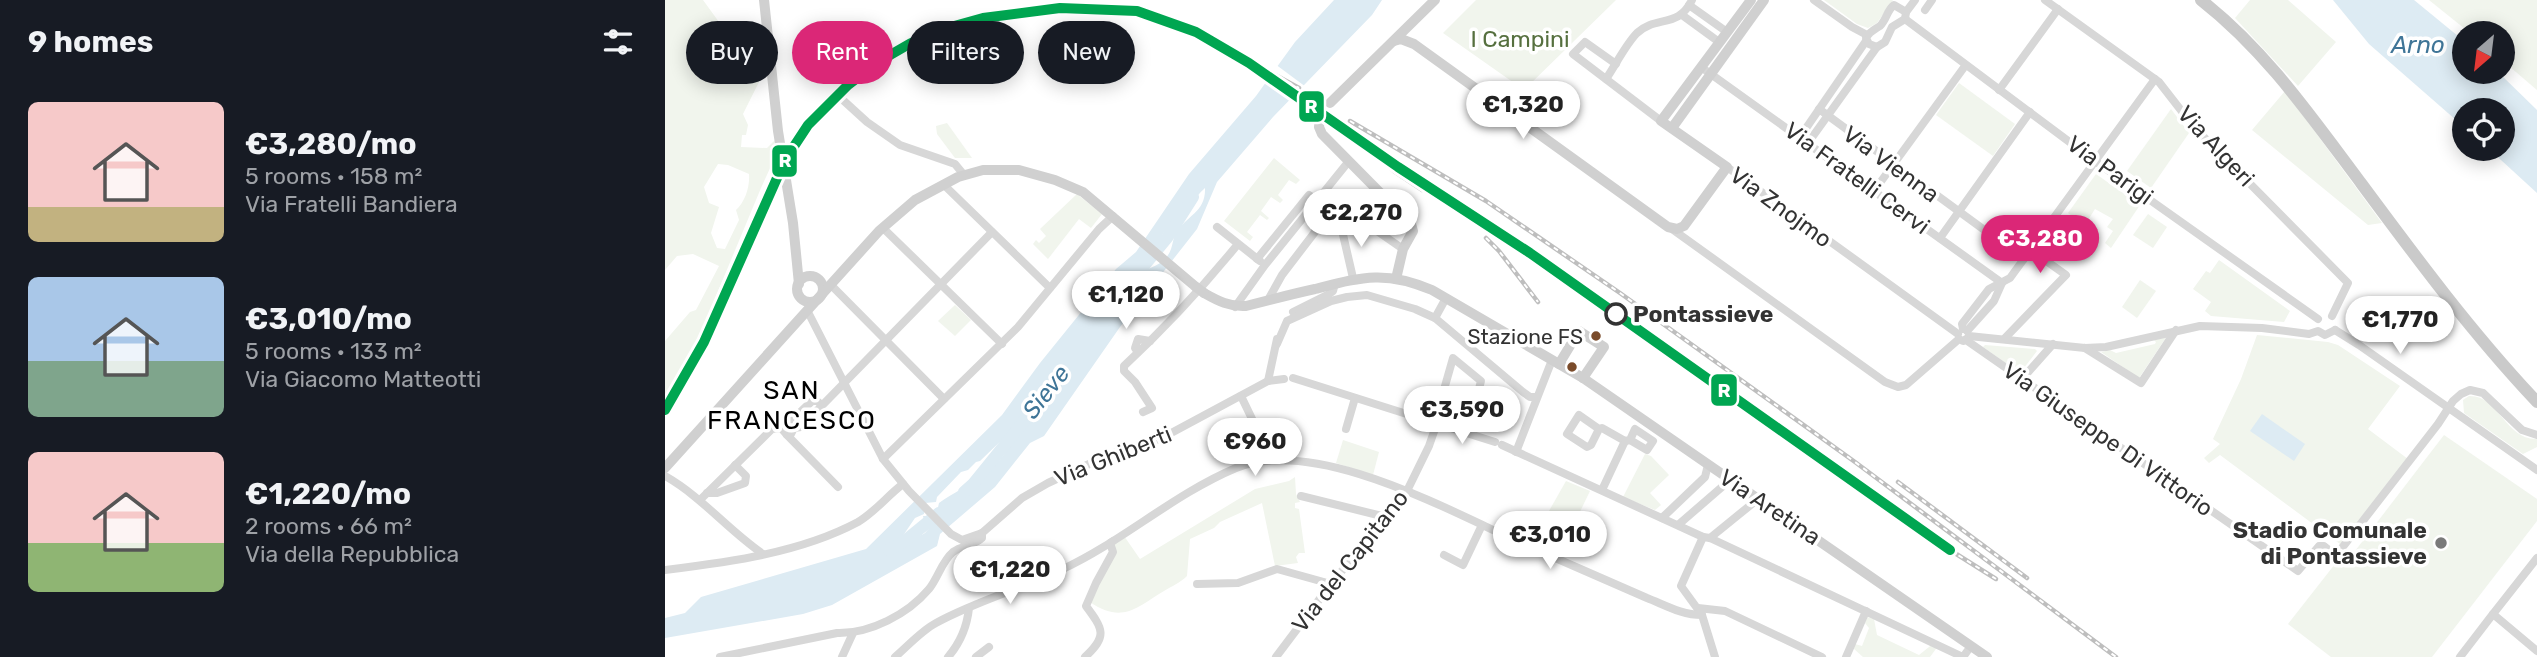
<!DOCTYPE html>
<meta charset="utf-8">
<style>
:root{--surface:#171b24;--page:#20242c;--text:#f1f3f6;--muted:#9ea1a6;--accent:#db2777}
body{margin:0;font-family:Rubik,sans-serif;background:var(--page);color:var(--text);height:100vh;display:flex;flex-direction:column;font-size:26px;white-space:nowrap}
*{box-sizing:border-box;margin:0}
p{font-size:23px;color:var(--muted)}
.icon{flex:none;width:38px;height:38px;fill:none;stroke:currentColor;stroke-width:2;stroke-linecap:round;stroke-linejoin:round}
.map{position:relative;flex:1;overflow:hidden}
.panel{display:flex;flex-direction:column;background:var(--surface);width:665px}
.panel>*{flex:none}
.hud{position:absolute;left:21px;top:21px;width:665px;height:63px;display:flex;gap:14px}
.needle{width:46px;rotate:208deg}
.controls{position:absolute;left:1787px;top:21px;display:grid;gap:14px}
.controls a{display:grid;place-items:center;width:63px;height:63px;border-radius:50%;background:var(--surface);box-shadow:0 4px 18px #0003;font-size:35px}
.price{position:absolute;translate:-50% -60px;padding:0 16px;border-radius:24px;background:#fff;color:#222;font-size:23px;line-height:46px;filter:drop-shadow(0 2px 4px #0008)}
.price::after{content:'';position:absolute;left:50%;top:42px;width:21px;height:16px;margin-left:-10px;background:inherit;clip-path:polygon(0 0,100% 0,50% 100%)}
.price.current{background:var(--accent);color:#fff}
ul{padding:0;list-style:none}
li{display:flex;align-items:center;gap:21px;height:175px;padding:0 28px}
li span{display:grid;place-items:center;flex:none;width:196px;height:140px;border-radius:10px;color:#555}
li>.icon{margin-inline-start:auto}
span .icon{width:84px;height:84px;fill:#fffc;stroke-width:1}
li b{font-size:30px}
h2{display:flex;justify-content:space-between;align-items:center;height:84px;padding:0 28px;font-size:30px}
.pill{padding:0 24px;border-radius:32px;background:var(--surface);box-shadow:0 4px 18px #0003;font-size:24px;line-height:63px}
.pill.current{background:var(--accent);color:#fff}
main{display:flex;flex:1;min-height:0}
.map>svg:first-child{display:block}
.green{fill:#f1f5ed;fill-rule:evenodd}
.water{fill:#ddebf3;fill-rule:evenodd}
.pier{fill:#fff}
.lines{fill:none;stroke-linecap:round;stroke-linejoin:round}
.river{stroke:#ddebf3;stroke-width:12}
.street-tunnel{stroke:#d6d6d6;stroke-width:8;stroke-dasharray:8 4;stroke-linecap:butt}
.street{stroke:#d7d7d7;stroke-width:8}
.secondary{stroke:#d0d0d0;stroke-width:10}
.primary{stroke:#cacaca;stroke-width:12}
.rail-casing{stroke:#bebebe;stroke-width:4.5}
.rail{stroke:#fff;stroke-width:2;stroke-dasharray:5;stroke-linecap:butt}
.secondary-bridge{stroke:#d0d0d0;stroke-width:10}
.rail-1-casing{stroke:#fff;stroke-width:16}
.rail-1{stroke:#00a651;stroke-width:10}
.stop-dot{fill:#fff;stroke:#333;stroke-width:3.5}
.bus-dot{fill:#7a4b2a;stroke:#fff;stroke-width:2.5}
.poi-dot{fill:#7a7a7a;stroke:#fff;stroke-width:2.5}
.labels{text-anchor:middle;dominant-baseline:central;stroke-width:7;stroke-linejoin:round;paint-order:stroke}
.bus-label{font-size:21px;fill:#333;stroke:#fff;text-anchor:end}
.park-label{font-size:23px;fill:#56703f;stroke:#fff}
.street-label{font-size:23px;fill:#333;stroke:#fff}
.stop-label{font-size:23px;font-weight:bold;fill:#333;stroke:#fff;text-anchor:start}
.poi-label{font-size:23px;font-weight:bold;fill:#333;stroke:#fff;text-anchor:end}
.water-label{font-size:24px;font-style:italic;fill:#3f7597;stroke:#fff}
.quarter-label{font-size:26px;letter-spacing:2px;fill:#000;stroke:#fff}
.line-badge{stroke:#fff;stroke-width:2.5}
.badge-label{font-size:19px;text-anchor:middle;font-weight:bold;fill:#fff}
</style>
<main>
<section class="panel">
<h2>9 homes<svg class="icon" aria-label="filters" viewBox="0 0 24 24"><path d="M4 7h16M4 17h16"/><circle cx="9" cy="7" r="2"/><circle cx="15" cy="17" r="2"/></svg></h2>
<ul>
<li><span style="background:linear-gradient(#f6c9c9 75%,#c2b280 0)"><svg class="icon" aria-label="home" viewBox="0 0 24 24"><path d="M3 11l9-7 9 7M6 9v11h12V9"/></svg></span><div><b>€3,280/mo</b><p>5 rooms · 158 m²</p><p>Via Fratelli Bandiera</p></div></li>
<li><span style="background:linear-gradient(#a9c7e8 60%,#7fa58c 0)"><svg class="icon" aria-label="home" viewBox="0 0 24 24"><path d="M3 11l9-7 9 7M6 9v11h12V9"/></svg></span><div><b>€3,010/mo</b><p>5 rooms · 133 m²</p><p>Via Giacomo Matteotti</p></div></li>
<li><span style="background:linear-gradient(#f6c9c9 65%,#8fb573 0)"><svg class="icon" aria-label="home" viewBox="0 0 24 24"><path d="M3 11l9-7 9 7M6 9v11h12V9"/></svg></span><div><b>€1,220/mo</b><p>2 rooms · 66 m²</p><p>Via della Repubblica</p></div></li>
</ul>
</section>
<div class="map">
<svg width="1872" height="657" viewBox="0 0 1872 657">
<rect width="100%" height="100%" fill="#fff"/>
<g class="green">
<path d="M0 0H38L54 22 76 26 80 57 101 55 98 74 78 114 83 125 81 135H77L76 147 102 148 110 140 112 158 106 166 96 188 31 344 0 402V341L25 312 31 310 54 266 28 254 12 256 0 270ZM53 164 63 165 84 174C85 187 80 202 71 210L74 220 60 249 52 248 46 233 54 207 44 203 39 187Z"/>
<path d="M811 0H951L859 90 778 33Z"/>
<path d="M1159 0H1228L1212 23 1203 28 1192 24Z"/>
<path d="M1585 0H1623L1671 42 1633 86 1570 18Z"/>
<path d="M1764 0H1872V90L1838 61V33H1805Z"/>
<path d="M1294 83 1350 124 1328 156 1271 115Z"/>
<path d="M1620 91 1717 223 1703 225 1587 130Z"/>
<path d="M1506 109 1524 133 1486 188 1462 171Z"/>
<path d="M282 123 307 158H290L272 134 271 126Z"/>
<path d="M609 158 635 180 631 184 624 180 613 195 618 200 615 203 606 197 596 211 604 218 602 220 595 215 582 232 588 237 585 241 559 221Z"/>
<path d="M1431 174 1475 205 1446 248 1440 243 1448 231 1442 227 1448 219 1430 209 1421 223 1428 228 1420 240 1426 245 1418 257 1393 241 1410 218 1403 213Z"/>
<path d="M412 194 437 214 426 228 414 219 383 259 368 244 371 240 374 243 381 236 375 229Z"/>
<path d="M1483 214 1502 227 1488 248 1468 235Z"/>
<path d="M1554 260 1625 311 1619 322 1546 316 1540 311 1546 302 1528 289 1541 271 1545 273Z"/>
<path d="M1475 280 1491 291 1472 318 1457 307Z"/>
<path d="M290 305 306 320 290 336 273 321Z"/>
<path d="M1592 335 1663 342 1673 345 1735 386 1703 429 1743 459 1675 544 1555 455 1544 463 1539 458 1555 444 1548 439 1576 379Z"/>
<path d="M1502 336 1474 378 1436 352 1445 350 1451 353 1490 344 1491 342 1488 339Z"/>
<path d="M1320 345 1370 349 1372 351 1355 373 1318 347Z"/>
<path d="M1804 396C1834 395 1840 440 1872 439V447L1858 454 1799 413 1798 400Z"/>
<path d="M1779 435 1872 499V521L1767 657H1666L1623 624 1670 564 1677 568Z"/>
<path d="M678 440 714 452 708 475 671 463Z"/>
<path d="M980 454 986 456 1004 475 985 493 996 505 990 510 958 497Z"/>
<path d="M630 477 631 494 635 502 630 503V508L634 509 640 553H634L631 557 633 563 610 566 597 503 555 522 549 528 525 539 522 576C515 583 507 586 499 591 471 608 457 624 425 602L448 556 446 542 457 533 475 559 590 489 624 481Z"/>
<path d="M901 481 925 491 910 522 884 511Z"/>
<path d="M1202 617 1209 619 1212 635 1254 655 1269 643 1273 646 1265 657H1198L1188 648 1190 644 1197 646 1204 628 1200 623Z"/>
</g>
<g class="water">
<path d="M669 0H717L707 15 608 117 552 182 532 229 455 327 379 436 365 443 330 487 275 534 272 546 167 605 138 614 0 638V618L20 613 36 597 201 549 337 415 375 363 451 269 471 252 524 174 591 96 630 42ZM540 188C541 212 522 215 511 233 508 238 508 244 506 249 502 261 491 266 480 270L484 258H488C492 249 496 235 502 228 509 219 519 213 525 205 530 199 534 193 540 188ZM344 433 350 434C337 471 303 483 274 503L271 516H258L259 521 266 522 267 525 260 533 244 542 235 540 250 518 259 514 260 503 271 502 272 497 296 472 303 470 311 462 315 461Z"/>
<path d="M1668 0H1749L1799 41V72H1833L1872 110V193L1824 149H1838V110H1799V127L1704 44Z"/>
<path d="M1597 414 1640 444 1629 461 1585 431Z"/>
</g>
<path class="pier" d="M610 64 641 87 631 98 601 77Z"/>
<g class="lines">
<g class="river">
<path d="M473 273 502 238 528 197"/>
<path d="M299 492 308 484 359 421"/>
<path d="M224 550 241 540 274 513"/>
</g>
<path class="street-tunnel" d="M770 418 776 400"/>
<g class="street">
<path d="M1149 0 1187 27 1202 35"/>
<path d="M1380 0 1494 82 1529 127 1683 283 1667 316"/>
<path d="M1024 5 1062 32"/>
<path d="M1229 5 1241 12 1240 19 1227 27 1220 42 1212 47 1204 44 1201 38C1205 31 1209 30 1215 26 1222 19 1222 10 1229 5Z"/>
<path d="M1260 10 1267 0"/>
<path d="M1241 12 1250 0"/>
<path d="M1017 15 1054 42"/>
<path d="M1240 19 1430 161 1653 319"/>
<path d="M951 64 920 42 908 54 996 121"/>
<path d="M1036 67 1337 283"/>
<path d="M941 79C950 66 961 44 972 33 991 15 1013 29 1027 0"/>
<path d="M1334 90 1393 9"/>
<path d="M179 101 202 122 235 145 290 164 299 175"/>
<path d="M1154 109 1359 259"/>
<path d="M1135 137 1201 41"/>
<path d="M1143 143 1212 47"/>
<path d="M1062 167 1293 334"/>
<path d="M279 185 385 288"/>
<path d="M1209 191 1300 66"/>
<path d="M676 226 688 278"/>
<path d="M552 227 595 261"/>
<path d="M218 228 337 344"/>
<path d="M1007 229 1220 382 1233 387 1241 385 1294 339 1298 341 1303 338"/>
<path d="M1275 238 1365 112"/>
<path d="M592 259 644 195 651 200"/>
<path d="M166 285 279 399"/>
<path d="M603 300 617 275 653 228 702 224 738 249"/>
<path d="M570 307 600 265 684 161"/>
<path d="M143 312 218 459 244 491 286 534 297 540 317 533 357 498 383 483 448 453 495 439 603 381 619 379"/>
<path d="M628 312 664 294 668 291 670 284"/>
<path d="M770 318 781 298"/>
<path d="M1298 329 1297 324 1324 289 1345 278 1490 79"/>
<path d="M1670 330 1694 345 1872 470"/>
<path d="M1302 331 1329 301 1337 283"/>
<path d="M1304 336 1420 348 1441 347 1535 326 1597 328 1644 334 1653 331 1660 335 1670 330"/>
<path d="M1340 338 1401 275 1366 250"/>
<path d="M1301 340 1633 571 1654 546H1659L1669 554 1673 553 1773 424 1788 401 1796 394 1805 390 1818 393 1857 430 1872 435"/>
<path d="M612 344 622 321 666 301 682 297 702 295 750 309 770 318 858 392 865 397H871"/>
<path d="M1420 348 1476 383 1511 330"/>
<path d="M473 352 470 348 473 339 485 341"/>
<path d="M628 378 830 442"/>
<path d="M1357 379 1388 344"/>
<path d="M603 381 612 339"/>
<path d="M576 396 589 423"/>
<path d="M776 400 788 358 816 381 812 396"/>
<path d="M478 412 487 408 470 382 459 371V366C500 328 537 288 573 244"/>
<path d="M124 423 147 401H152L157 405"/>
<path d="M116 428 122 435 126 434 129 428 136 427 327 232"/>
<path d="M681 429 690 398"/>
<path d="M934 429 926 445 922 447 902 434 914 415 934 429 937 428 960 441 937 490"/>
<path d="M122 435 173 487"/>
<path d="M960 441 965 440 982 450 988 441 970 429 965 440"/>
<path d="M837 445 1038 537 1045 538 1298 657 1306 646"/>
<path d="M851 452 887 360"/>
<path d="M218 459 353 327 434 229 448 216"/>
<path d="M0 476C37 497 63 530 98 554"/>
<path d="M42 493H52L80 483 81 476 70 465"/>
<path d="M636 496 721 517"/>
<path d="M36 499 107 429 116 428 122 422 129 428"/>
<path d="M997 518 1040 477 1043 465"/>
<path d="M1013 525 1065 480"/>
<path d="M1038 537 1016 586 1037 615 1050 657"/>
<path d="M1045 538 1093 499"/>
<path d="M779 555 798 565 817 525"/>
<path d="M1872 558 1828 614 1872 651"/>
<path d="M0 570C64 562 135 553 193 522 210 512 222 496 238 484"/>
<path d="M532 584 573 583 612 569 666 584"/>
<path d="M1033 608 1060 611 1157 657"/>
<path d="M55 657 172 633C205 634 243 614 264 589 273 578 277 561 288 552 297 545 309 546 317 538V533"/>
<path d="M177 657 188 633"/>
<path d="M230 657C243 646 256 631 271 623 311 601 356 589 398 569 458 541 509 494 571 468 650 436 783 510 856 543 898 561 940 580 982 598 1000 605 1017 615 1037 615"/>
<path d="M283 657C296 642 302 627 304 608"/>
<path d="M311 657 324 647"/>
<path d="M420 657C443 636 438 629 421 606L431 583 448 552 445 543 448 541"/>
<path d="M611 657 666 584 740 495 764 446 772 423"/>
<path d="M1181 657 1201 611"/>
<path d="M1795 657 1828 614"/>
</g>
<g class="secondary">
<path d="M99 0 113 131 128 223 134 284"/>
<path d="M729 41 736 39 749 44 1003 227 1012 229 1019 226 1062 167 996 121 1086 0"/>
<path d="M665 103 770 0"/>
<path d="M655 116 654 127 657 134 746 224 748 231 738 249 731 279"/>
<path d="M1007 128 1099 0"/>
<circle cx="145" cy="289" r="13"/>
<path d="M539 293C553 301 565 307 581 306 604 300 627 294 650 289 697 277 720 270 767 290L918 378 1322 657"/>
<path d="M894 364 914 331 939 347 918 378"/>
<path d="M0 468 214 231 250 200 293 177 318 170H354L390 180 418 192 531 287"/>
</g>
<path class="primary" d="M1536 0C1600 50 1645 115 1693 179 1750 256 1806 332 1872 402"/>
<g class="rail-casing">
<g id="rail">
<path d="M570 53 634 88"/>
<path d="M630 88 663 117"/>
<path d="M685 121 821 201 955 293 1190 462 1451 657"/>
<path d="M694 139 730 172 757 190"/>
<path d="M752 180 1140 451 1189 481"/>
<path d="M821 238 834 251 873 302"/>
<path d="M1233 482 1362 578"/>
<path d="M1285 550 1331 579"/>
</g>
</g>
<use href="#rail" class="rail"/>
<path class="secondary-bridge" d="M531 287 539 293"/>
<g class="rail-1-casing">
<path id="rail-1" d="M0 410 39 342 120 160 143 125 183 85 213 62 246 43 282 28 318 18 395 8 472 11 531 32 584 63 733 167 865 253 1285 550"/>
</g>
<use href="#rail-1" class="rail-1"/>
</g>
<circle class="stop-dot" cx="951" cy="314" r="10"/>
<g class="bus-dot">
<circle cx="931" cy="336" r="6"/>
<circle cx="907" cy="367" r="6"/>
</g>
<circle class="poi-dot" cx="1776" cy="543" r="7"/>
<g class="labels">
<g class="bus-label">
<text x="918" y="336">Stazione FS</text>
</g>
<g class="park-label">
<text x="855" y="39">I Campini</text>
</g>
<g class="street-label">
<text transform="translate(1551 146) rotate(47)">Via Algeri</text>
<text transform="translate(1226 164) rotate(36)">Via Vienna</text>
<text transform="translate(1445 170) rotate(36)">Via Parigi</text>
<text transform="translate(1192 178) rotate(36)">Via Fratelli Cervi</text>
<text transform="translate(1116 207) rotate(36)">Via Znojmo</text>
<text transform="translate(1443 439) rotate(35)">Via Giuseppe Di Vittorio</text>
<text transform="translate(448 456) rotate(-22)">Via Ghiberti</text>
<text transform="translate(1105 507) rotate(34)">Via Aretina</text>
<text transform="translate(685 561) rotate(-52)">Via del Capitano</text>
</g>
<g class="stop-label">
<text x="968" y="314">Pontassieve</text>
</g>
<g class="poi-label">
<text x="1762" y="530">Stadio Comunale<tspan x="1762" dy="26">di Pontassieve</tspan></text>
</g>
<g class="water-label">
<text x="1753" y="45">Arno</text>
<text transform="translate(381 392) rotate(-52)">Sieve</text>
</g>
<g class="quarter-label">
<text x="127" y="390">SAN<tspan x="127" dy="30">FRANCESCO</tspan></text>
</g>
</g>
<g class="line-badge">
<rect x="633" y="90" width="27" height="33" rx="7" fill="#00a651"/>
<rect x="106" y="144" width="27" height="34" rx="7" fill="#00a651"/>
<rect x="1045" y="373" width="28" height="34" rx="7" fill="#00a651"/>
</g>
<g class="badge-label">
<text x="646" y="113">R</text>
<text x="120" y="167">R</text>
<text x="1059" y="397">R</text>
</g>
</svg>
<div class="controls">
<a><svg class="needle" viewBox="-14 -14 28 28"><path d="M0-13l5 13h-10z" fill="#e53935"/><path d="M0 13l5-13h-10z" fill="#9ea1a6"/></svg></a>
<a><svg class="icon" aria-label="locate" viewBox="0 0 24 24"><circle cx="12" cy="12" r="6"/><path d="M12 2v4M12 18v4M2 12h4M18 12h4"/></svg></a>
</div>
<b class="price" style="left:858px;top:141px">€1,320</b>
<b class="price" style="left:696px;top:249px">€2,270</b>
<b class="price current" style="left:1375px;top:275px">€3,280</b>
<b class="price" style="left:461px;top:331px">€1,120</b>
<b class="price" style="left:1735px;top:356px">€1,770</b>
<b class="price" style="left:797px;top:446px">€3,590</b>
<b class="price" style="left:590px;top:478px">€960</b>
<b class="price" style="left:885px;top:571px">€3,010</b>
<b class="price" style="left:345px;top:606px">€1,220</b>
<div class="hud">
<a class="pill">Buy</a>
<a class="pill current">Rent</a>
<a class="pill">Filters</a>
<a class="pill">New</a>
</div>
</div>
</main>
